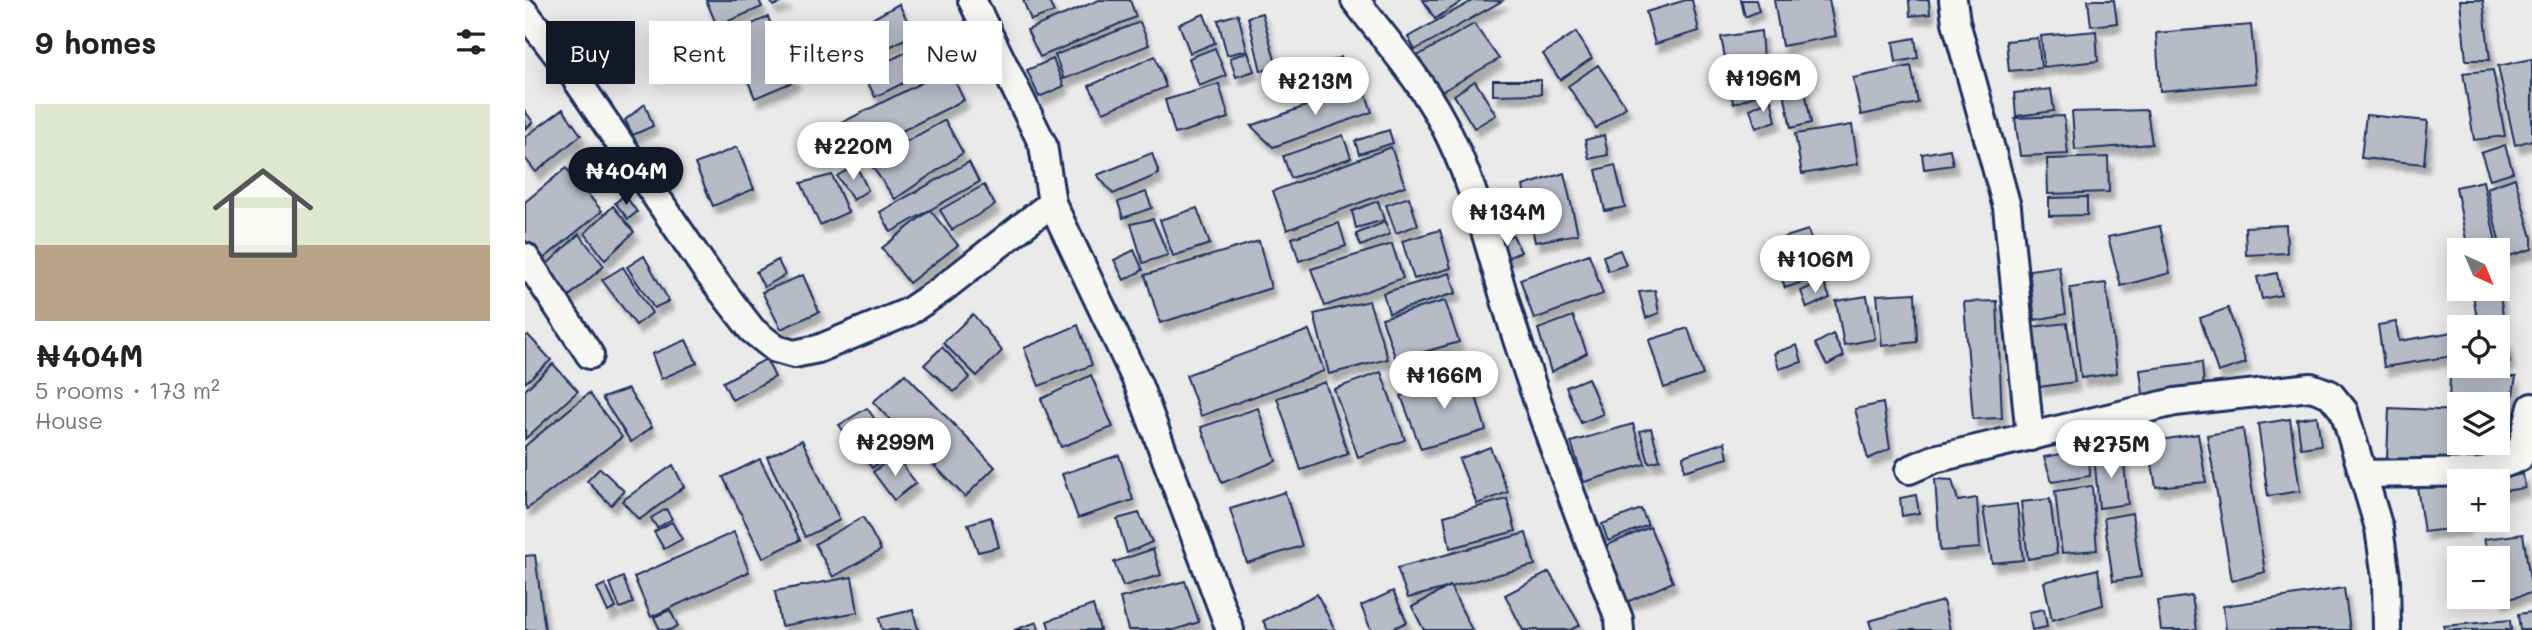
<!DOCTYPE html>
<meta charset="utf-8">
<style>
:root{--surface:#fff;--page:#f6f6f6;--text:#222;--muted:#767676;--line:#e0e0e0;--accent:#111827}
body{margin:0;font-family:Mali,sans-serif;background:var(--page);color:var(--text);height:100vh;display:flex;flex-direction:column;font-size:26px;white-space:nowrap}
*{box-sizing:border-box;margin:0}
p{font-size:23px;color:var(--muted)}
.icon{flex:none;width:38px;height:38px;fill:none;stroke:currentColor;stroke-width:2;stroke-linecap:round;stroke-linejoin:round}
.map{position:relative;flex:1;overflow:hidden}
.drawer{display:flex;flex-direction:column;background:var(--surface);width:525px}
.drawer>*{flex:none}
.top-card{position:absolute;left:21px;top:21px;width:665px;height:63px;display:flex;gap:14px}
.needle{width:46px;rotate:136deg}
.buttons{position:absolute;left:1922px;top:238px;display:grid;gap:14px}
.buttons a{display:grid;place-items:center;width:63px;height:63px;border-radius:0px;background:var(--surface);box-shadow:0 4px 18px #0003;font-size:35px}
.price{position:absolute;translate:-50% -60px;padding:0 16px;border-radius:24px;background:#fff;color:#222;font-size:23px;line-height:46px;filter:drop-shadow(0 2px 4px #0008)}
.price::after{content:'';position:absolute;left:50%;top:42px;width:21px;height:16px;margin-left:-10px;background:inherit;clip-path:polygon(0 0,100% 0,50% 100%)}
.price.selected{background:var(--accent);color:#fff}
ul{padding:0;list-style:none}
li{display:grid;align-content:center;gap:14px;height:371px;padding:0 35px}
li+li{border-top:2px solid var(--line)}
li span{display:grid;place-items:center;height:217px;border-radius:0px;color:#555}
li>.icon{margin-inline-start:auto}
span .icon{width:126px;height:126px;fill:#fffc;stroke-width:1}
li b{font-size:30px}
h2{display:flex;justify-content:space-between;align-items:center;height:84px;padding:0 35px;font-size:30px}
.chip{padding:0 24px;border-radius:0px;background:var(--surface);box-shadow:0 4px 18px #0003;font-size:24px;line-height:63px}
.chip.selected{background:var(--accent);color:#fff}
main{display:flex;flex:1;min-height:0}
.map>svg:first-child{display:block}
.building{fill:#b6bbc6;stroke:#1b2f5e;stroke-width:2;filter:url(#shadow)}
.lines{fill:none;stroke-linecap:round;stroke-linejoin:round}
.minor-casing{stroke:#1b2f5e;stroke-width:32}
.minor{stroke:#f6f6f2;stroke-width:26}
</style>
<main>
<section class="drawer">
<h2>9 homes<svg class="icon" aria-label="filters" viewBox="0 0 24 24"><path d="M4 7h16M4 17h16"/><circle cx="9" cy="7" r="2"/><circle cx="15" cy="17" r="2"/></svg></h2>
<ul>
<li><span style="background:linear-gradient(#dfe7d0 65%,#b9a48a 0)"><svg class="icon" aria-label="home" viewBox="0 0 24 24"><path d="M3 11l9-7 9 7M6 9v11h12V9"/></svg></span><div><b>₦404M</b><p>5 rooms · 173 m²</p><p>House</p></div></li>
</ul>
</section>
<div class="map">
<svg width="2007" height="630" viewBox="0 0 2007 630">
<defs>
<filter id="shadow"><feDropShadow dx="4.5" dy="8" stdDeviation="2" flood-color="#0004"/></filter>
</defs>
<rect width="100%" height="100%" fill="#e9eae9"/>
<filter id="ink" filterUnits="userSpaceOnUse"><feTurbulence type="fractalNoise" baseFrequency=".0143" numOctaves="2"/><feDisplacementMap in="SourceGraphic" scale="14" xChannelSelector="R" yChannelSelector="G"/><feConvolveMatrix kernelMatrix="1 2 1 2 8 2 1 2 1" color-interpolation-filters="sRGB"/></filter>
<g filter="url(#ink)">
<g class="building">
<path d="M181 0H234L237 7 192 26Z"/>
<path d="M245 0H262L248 6Z"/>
<path d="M498 0H523L529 12 506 20Z"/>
<path d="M574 0H605L611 17 515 57 502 30Z"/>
<path d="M898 0H939L910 19Z"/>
<path d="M949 0 977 1 890 50 883 37Z"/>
<path d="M1161 0H1167L1174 31 1130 44 1121 12Z"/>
<path d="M1216 0H1231L1234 11 1220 17Z"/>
<path d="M1249 0H1304L1311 36 1257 46Z"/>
<path d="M1384 0H1404L1405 14 1385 16Z"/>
<path d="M1563 0H1589L1592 23 1566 26Z"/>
<path d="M1935 0H1958L1965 60H1941Z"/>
<path d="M374 4 389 34 333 64 316 36Z"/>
<path d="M737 13 752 67 736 71 723 17Z"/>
<path d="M679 14 690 43 665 53 654 24Z"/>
<path d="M713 14 722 50 702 55 693 20Z"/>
<path d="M243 17 270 81 230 98 203 34Z"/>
<path d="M615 22 624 45 539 79 530 55Z"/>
<path d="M949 24 974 59 914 93 889 58Z"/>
<path d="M1726 25 1731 83 1635 91 1631 33Z"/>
<path d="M1236 31 1238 59 1201 63 1196 37Z"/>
<path d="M1571 31 1573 61 1519 67 1516 36Z"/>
<path d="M1051 32 1067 58 1035 80 1018 54Z"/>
<path d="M1390 38 1393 58 1371 62 1368 42Z"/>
<path d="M1513 38 1516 68 1484 71 1481 41Z"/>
<path d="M400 43 411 67 350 97 338 73Z"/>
<path d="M690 48 701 76 674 86 664 58Z"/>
<path d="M723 52 729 71 711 77 705 58Z"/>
<path d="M630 56 641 87 578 112 564 86Z"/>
<path d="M816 57 825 79 784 96 775 74Z"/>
<path d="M1274 58 1286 123 1266 128 1253 62Z"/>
<path d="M528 59 539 86 514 97 502 70Z"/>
<path d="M2007 59V140L1990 145 1973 66Z"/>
<path d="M1073 65 1101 107 1071 128 1043 86Z"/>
<path d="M1386 66 1393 103 1336 115 1328 78Z"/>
<path d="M1235 68 1242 91 1209 104 1200 81Z"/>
<path d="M424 69 439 100 327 156 312 125Z"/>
<path d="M1968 70 1980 136 1949 140 1938 73Z"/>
<path d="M968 80H1016V94L968 95Z"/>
<path d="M950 81 971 115 949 128 929 95Z"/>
<path d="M694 84 704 118 650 134 640 100Z"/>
<path d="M838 85 847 112 748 147 726 126Z"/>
<path d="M1526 89 1529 111 1491 116 1489 93Z"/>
<path d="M1246 99 1251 121 1231 128 1225 109Z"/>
<path d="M120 104 128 126 108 135 100 120Z"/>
<path d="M38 109 56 135 11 172 0 158V137Z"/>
<path d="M1622 110 1627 144 1550 150 1547 112Z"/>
<path d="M0 111 8 122 0 129Z"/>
<path d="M1841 115 1903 121 1899 164 1836 158Z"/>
<path d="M1539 116 1543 154 1495 156 1490 118Z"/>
<path d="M420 120 438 153 370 199 344 162Z"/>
<path d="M1327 125 1333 164 1277 174 1270 134Z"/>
<path d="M864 130 868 143 834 154 830 141Z"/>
<path d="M818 135 826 158 766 178 758 156Z"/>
<path d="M1079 135 1083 155 1064 159 1060 140Z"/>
<path d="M1980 145 1988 172 1965 179 1956 153Z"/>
<path d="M212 147 229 189 188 206 170 164Z"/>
<path d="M866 147 880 186 762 230 748 191Z"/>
<path d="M1425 149 1428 165 1399 169 1397 154Z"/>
<path d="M627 153 634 174 588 194 572 175Z"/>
<path d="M1583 157 1584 192 1523 194 1522 159Z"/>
<path d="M444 162 454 182 366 232 355 212Z"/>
<path d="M331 165 343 190 328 200 312 176Z"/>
<path d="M1090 165 1100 207 1080 211 1071 170Z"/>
<path d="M41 168 77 211 17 260 0 240V202Z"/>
<path d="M1039 173 1053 234 1010 242 998 186Z"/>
<path d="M307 175 323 212 295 225 276 183Z"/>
<path d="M1990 178 2007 238V249L1978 258 1962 188Z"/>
<path d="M1958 181 1972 247 1943 250 1931 187Z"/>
<path d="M459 185 470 205 427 230 415 210Z"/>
<path d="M621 192 627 208 598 218 593 202Z"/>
<path d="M100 195 112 212 103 219 90 203Z"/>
<path d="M884 197 893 225 871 233 861 205Z"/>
<path d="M1562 197V215L1524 216V198Z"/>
<path d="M853 201 859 220 831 228 827 211Z"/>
<path d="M88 206 109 232 80 260 60 233Z"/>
<path d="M672 208 685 244 648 256 635 220Z"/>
<path d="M405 210 433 245 384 283 357 248Z"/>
<path d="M628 219 643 255 618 263 606 224Z"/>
<path d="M860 222 865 234 836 246 831 234Z"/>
<path d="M814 223 821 246 774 261 767 238Z"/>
<path d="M1761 225 1762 253 1721 255 1720 227Z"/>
<path d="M1635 226 1645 273 1596 286 1583 237Z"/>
<path d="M915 230 926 268 889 279 877 241Z"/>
<path d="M1283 230 1298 275 1260 288 1245 242Z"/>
<path d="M54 234 79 266 43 297 17 269Z"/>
<path d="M988 235 996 252 975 261 967 244Z"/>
<path d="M734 241 746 288 635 323 620 275Z"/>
<path d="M867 244 878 278 800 306 786 269Z"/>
<path d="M609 250 618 270 599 280 589 260Z"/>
<path d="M1095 250 1101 265 1083 271 1078 256Z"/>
<path d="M1064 254 1078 294 1009 319 995 279Z"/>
<path d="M119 256 144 301 129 308 102 267Z"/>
<path d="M253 260 260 275 239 287 231 272Z"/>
<path d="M1534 266 1541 314 1510 320 1504 270Z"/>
<path d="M98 267 127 313 111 325 77 280Z"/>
<path d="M925 273 931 293 864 313 858 293Z"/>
<path d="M1752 273 1756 295 1737 299 1732 277Z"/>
<path d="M1972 273 1979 323 1953 325 1947 289H1972Z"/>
<path d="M278 275 294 312 256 329 237 292Z"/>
<path d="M1298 281 1305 298 1282 308 1276 291Z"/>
<path d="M1581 283 1592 373 1556 378 1545 288Z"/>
<path d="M1130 290 1134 313 1121 318 1114 292Z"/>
<path d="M1390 293 1392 342 1357 346 1352 295Z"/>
<path d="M1342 296 1350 339 1319 345 1311 301Z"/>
<path d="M844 301 863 359 804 374 789 314Z"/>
<path d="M920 301 934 342 871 360 857 318Z"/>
<path d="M1472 301 1477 418 1448 419 1439 302Z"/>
<path d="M1703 308 1721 363 1693 372 1675 318Z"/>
<path d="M448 314 477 351 452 376 418 343Z"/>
<path d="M1048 316 1062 353 1026 372 1013 329Z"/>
<path d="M1871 322 1874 341 1934 331V355L1859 367 1853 325Z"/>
<path d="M1542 323 1550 382 1514 387 1507 327Z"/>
<path d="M553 325 567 365 514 386 499 348Z"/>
<path d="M1163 328 1178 375 1139 388 1124 340Z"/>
<path d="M784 330 799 371 676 416 661 375Z"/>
<path d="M1308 334 1319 356 1302 365 1290 344Z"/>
<path d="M3 335 26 360 0 383V337Z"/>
<path d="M1981 339 1985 363 1972 365V340Z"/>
<path d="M161 340 172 363 136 379 127 354Z"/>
<path d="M1272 345 1277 362 1254 369 1249 353Z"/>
<path d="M417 347 445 377 429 392 399 365Z"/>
<path d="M241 359 250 377 207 400 198 382Z"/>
<path d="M1677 362 1679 387 1618 394 1615 370Z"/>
<path d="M28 364 53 391 0 439V390Z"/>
<path d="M943 370 961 430 896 449 876 396Z"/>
<path d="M856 372 880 440 833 457 809 389Z"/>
<path d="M380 374 470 467 440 497 348 402Z"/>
<path d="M1925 374 1991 377 1986 405 1924 406Z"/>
<path d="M566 375 588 427 536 447 516 399Z"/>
<path d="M1063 378 1078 414 1056 423 1041 387Z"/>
<path d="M800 382 823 454 776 470 752 398Z"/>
<path d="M103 389 127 427 106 442 77 398Z"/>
<path d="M64 393 97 437 2 509 0 505V446Z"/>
<path d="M1358 403 1365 449 1343 459 1330 409Z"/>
<path d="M342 408 371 449 347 468 314 425Z"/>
<path d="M733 408 751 461 697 483 676 427Z"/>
<path d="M1864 408 1934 411V443H1970L1969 463 1862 459Z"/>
<path d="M1792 416 1796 445 1776 448 1772 419Z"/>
<path d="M1765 419 1775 491 1743 496 1733 424Z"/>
<path d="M1108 424 1120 464 1059 482 1046 442Z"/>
<path d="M1126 428 1135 460 1124 463 1115 431Z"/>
<path d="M1718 429 1740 572 1707 581 1682 435Z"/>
<path d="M1673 434 1681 482 1631 487 1623 442Z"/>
<path d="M277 440 315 520 280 537 242 457Z"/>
<path d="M1200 442 1203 458 1159 471 1158 456Z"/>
<path d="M965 447 983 492 952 504 934 459Z"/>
<path d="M1564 449 1565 476 1527 482 1519 457Z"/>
<path d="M1598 453 1603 504 1574 508 1569 456Z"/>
<path d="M370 455 391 483 369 500 348 472Z"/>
<path d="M594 455 608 500 553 518 537 474Z"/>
<path d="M235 459 275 540 238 558 198 477Z"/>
<path d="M148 465 159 487 114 520 97 501Z"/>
<path d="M75 468 99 491 86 505 62 481Z"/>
<path d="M1998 474 2000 488 1972 492V481L1969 479Z"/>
<path d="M1410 479 1427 480 1433 501 1452 498 1455 548 1415 551Z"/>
<path d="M1934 484V520H1939L1940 527 1899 532 1892 487Z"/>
<path d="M1567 486 1572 550 1537 553 1530 491Z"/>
<path d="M760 492 777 546 722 563 705 509Z"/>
<path d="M1391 495 1394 513 1377 516 1375 498Z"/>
<path d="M982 499 991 531 925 548 919 516Z"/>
<path d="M1525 499 1532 554 1503 559 1496 502Z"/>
<path d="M1492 504 1498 560 1467 563 1458 508Z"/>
<path d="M141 509 147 519 132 528 126 518Z"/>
<path d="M1116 509 1123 525 1083 541 1077 524Z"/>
<path d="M614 513 627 542 602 553 592 519Z"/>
<path d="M1607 513 1616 577 1588 581 1579 518Z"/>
<path d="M338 517 356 550 308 577 290 544Z"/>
<path d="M466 517 474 547 453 552 443 524Z"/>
<path d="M147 522 157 539 139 549 129 532Z"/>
<path d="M1125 527 1148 582 1102 602 1080 546Z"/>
<path d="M209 532 224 572 126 617 109 577Z"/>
<path d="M1001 533 1010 565 883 598 872 568Z"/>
<path d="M1998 534 2007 593 1975 601 1972 590V558H1964L1959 539Z"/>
<path d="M628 549 636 575 598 586 589 562Z"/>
<path d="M10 555 20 630H0V556Z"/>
<path d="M1573 569 1578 605 1527 620 1519 582Z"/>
<path d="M1024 572 1055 625 1045 630H998L980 595Z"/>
<path d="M98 577 108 603 95 608 85 583Z"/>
<path d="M327 577 333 612 256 626 250 591Z"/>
<path d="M660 581 674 622 649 630H603L595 598Z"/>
<path d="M80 584 91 608 83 612 72 588Z"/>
<path d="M925 586 947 630H899L887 607Z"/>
<path d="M1819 588 1825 630H1701L1698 606Z"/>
<path d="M868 591 882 622 865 630H846L836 606Z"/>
<path d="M792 594 810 630H743L738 621Z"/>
<path d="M1667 596 1672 630H1636L1632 601Z"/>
<path d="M1418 601 1425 630H1347L1344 621Z"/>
<path d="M568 605 575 630H525L522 621Z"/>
<path d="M1519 609 1522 627 1507 630 1504 612Z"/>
<path d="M145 610 153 626 145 630H135L129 617Z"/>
<path d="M388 610 393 630H357L354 618Z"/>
<path d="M2007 612V630H1995L1993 614Z"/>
<path d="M1985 620 1986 630H1919V626Z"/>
<path d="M512 622 514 630H489Z"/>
</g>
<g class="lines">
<g class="minor-casing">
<g id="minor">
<path d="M447 0 518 145 527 203 613 384 705 630"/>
<path d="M830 0C864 44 903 88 926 139 955 200 969 267 989 330 1020 428 1057 524 1094 619L1095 630"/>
<path d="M1428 0 1431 22 1482 207 1505 437"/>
<path d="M0 13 49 76 181 270 227 330 251 349 269 354 293 349 383 312 416 290 527 203"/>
<path d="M0 257 65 355"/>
<path d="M1384 470 1409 459 1650 402 1786 387 1805 394 1819 411 1854 528 1861 578 1862 630"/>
<path d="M1838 474 1956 472 1994 458 2007 407"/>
</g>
</g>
<use href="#minor" class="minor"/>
</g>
</g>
</svg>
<div class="buttons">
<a><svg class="needle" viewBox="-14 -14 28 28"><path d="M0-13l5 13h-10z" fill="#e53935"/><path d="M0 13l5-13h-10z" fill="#767676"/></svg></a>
<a><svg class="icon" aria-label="locate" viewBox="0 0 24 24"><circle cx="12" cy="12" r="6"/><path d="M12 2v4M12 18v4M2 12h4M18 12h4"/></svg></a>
<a><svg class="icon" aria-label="layers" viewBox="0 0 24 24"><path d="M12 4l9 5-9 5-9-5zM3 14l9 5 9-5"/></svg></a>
<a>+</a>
<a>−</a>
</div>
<b class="price" style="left:1238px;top:114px">₦196M</b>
<b class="price" style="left:790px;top:117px">₦213M</b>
<b class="price" style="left:328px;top:182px">₦220M</b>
<b class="price selected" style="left:101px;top:207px">₦404M</b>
<b class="price" style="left:982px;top:248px">₦134M</b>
<b class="price" style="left:1290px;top:295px">₦106M</b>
<b class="price" style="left:919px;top:411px">₦166M</b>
<b class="price" style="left:370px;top:478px">₦299M</b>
<b class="price" style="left:1586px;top:480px">₦275M</b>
<div class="top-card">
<a class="chip selected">Buy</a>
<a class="chip">Rent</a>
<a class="chip">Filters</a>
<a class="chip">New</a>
</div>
</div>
</main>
